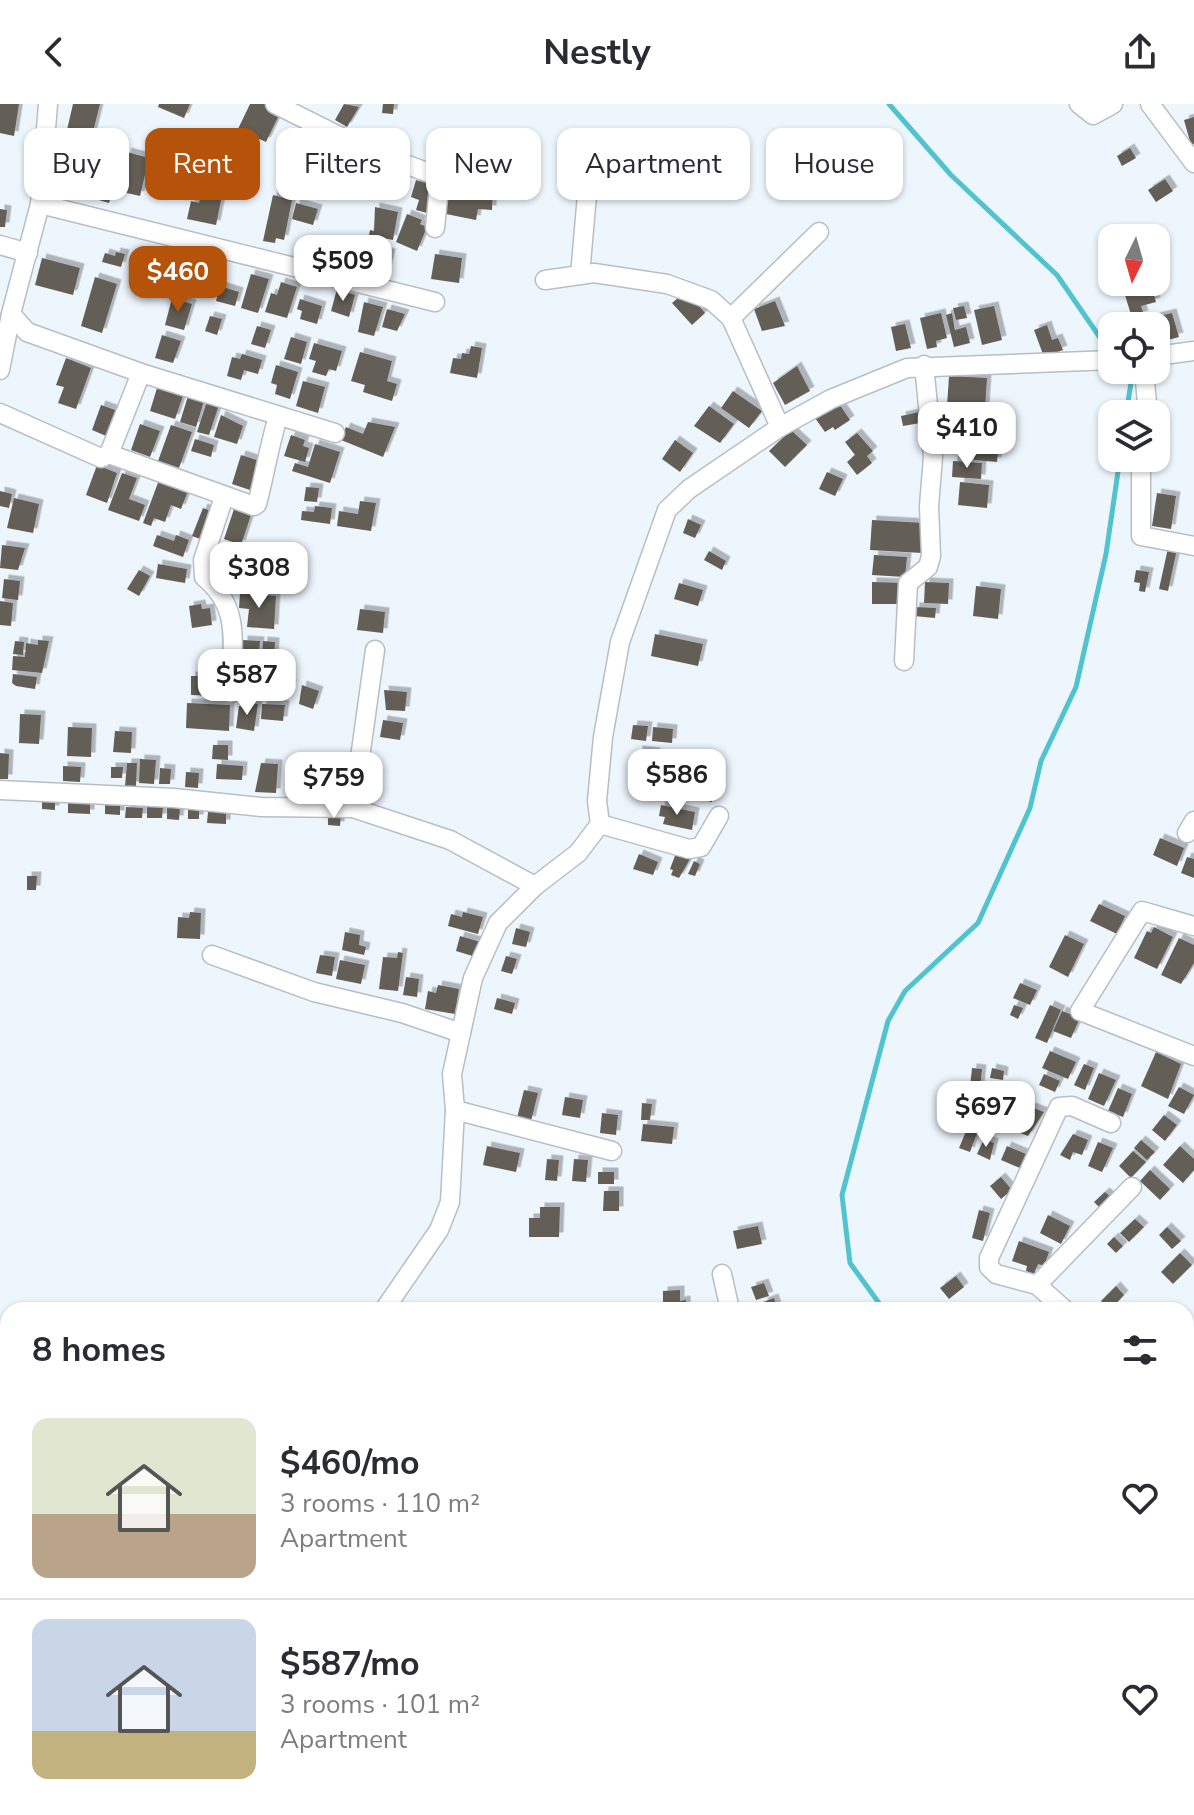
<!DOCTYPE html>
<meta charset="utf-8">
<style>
:root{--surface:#fff;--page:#f7f7f7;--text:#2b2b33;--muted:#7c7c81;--line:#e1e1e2;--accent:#b45309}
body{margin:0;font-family:"Nunito Sans",sans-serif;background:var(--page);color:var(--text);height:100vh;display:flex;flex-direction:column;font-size:30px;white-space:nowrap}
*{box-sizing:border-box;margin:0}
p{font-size:26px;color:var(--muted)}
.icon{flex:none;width:44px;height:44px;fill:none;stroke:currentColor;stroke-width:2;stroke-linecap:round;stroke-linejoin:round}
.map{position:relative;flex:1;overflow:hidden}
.panel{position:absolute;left:0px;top:1198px;width:1194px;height:514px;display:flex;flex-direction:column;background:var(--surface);border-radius:24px 24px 0 0;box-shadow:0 2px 6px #0004}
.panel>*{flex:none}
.hud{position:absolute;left:24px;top:24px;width:1146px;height:72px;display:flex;gap:16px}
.needle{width:52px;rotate:185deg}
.tools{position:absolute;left:1098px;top:120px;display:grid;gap:16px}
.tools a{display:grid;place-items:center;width:72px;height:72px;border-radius:16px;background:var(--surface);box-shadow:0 2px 6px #0004;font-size:40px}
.price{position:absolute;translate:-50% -68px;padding:0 18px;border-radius:16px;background:#fff;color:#222;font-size:26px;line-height:52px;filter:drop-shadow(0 2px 4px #0008)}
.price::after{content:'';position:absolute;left:50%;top:48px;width:24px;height:18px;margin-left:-12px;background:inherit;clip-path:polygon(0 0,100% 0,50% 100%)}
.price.current{background:var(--accent);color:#fff}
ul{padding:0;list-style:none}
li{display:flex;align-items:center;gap:24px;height:200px;padding:0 32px}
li+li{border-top:2px solid var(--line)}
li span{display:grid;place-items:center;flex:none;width:224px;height:160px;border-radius:16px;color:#555}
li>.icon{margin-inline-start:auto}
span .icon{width:96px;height:96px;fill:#fffc;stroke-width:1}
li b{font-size:34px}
h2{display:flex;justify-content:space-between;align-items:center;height:96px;padding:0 32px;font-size:34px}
.chip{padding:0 28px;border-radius:16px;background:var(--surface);box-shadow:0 2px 6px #0004;font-size:28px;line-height:72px}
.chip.current{background:var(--accent);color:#fff}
header{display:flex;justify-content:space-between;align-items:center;height:104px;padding:0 32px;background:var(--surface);font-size:36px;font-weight:700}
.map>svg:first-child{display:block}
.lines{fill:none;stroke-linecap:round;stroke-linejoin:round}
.stream{stroke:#51c3ce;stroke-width:5}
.building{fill:#645f57;filter:url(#shadow)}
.street-casing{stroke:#b7bec6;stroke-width:21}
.street{stroke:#fff;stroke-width:18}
</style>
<header><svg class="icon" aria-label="back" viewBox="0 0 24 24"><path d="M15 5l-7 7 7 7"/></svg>Nestly<svg class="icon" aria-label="share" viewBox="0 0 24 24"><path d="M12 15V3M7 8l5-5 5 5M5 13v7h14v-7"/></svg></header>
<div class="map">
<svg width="1194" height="1711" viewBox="0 0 1194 1711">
<defs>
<filter id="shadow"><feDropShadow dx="4.5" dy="-4.5" stdDeviation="0" flood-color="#0004"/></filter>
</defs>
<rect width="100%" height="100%" fill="#edf5fd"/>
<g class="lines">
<g class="stream">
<path d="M889 0 951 71 1057 171 1112 251"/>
<path d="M1122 266 1131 279 1126 310"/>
<path d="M884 1206 850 1159 842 1091 888 917 905 887 978 819 1030 704 1041 657 1076 583 1106 450 1120 354"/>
<path d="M1186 1503 1194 1508"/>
</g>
</g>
<g class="building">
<path d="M0 0H19L14 32 0 29Z"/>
<path d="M73 0H100L92 32 67 26Z"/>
<path d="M159 0H190L184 14 158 3Z"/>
<path d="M250 0H266L281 7 266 38 238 25Z"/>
<path d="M344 0 359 3 347 23 335 16Z"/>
<path d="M383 0H394L393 10 382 9Z"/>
<path d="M1194 13V40L1191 41 1184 16Z"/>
<path d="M307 27 318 33 307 52 296 46Z"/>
<path d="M1130 44 1136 54 1122 62 1117 52Z"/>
<path d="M127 48 149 54 140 92 118 87Z"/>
<path d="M347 52 371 59 364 85 340 78Z"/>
<path d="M318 62 333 65 330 79 316 76Z"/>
<path d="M447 73 493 82 492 106 478 105 476 116 446 110Z"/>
<path d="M60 75 112 89 109 99 58 84Z"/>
<path d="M1165 75 1173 87 1156 98 1148 86Z"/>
<path d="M416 76 435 82 427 109 416 106 419 96 411 93Z"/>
<path d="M203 78 224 82 216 121 187 115 191 97 199 99Z"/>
<path d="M273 91 292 96 284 136 276 134 275 139 263 137Z"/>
<path d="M296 99 318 105 313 121 292 115Z"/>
<path d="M375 103 398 108 393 136 369 131 370 126 374 127Z"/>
<path d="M0 105 7 106 5 123H0Z"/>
<path d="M407 110 422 116 420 120 427 123 417 147 396 138Z"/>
<path d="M169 145 186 152 171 188 154 180Z"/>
<path d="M379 146 391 149 386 170 371 167Z"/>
<path d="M116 148 125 150 121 163 102 158 105 149 115 152Z"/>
<path d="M435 150 462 154 459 179 431 175Z"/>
<path d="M191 152 211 158 201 193 181 187Z"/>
<path d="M42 154 80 164 73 191 35 181Z"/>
<path d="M251 170 269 175 258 209 241 204Z"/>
<path d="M95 173 117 180 102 229 81 222Z"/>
<path d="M281 178 297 183 287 214 265 208 271 189 277 191Z"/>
<path d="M1121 178H1150L1156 198 1141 202 1144 211 1132 214Z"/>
<path d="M220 182 239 188 235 202 216 197Z"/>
<path d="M337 185 355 191 349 213 331 207Z"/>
<path d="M686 187 705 209 692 221 672 199Z"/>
<path d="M172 194 192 200 184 226 165 221Z"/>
<path d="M300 195 322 202 317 220 300 215 302 207 297 205Z"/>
<path d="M775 197 785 222 762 227 754 205Z"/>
<path d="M364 198 383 203 374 232 358 228Z"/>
<path d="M964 202 967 214 956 216 953 204Z"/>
<path d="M994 202 1002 236 982 241 974 206Z"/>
<path d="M387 205 405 210 397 227 382 223Z"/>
<path d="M941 209 947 234 936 237 937 243 927 245 920 214Z"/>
<path d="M952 209 955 226 966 223 970 239 954 243 946 211Z"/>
<path d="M1172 209 1179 233 1168 236 1166 227 1159 229 1155 213Z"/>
<path d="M210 212 222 215 217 231 205 227Z"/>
<path d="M905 220 911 244 896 247 891 223Z"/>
<path d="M1047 221 1052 236 1058 234 1063 246 1044 253 1034 226Z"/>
<path d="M257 222 271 226 265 244 251 240Z"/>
<path d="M162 231 181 237 173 259 155 254Z"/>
<path d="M291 233 307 238 301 260 284 255Z"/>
<path d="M314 239 342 247 336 267 329 265 326 272 312 268 316 257 309 255Z"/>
<path d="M471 242 482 244 477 274 450 269 453 254 461 255 462 249 469 250Z"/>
<path d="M360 248 392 257 387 277 397 280 392 297 363 288 365 281 351 277Z"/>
<path d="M242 250 262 256 258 270 244 266 241 276 227 272 232 253 240 255Z"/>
<path d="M66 254 91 264 76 305 58 299 64 283 56 281Z"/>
<path d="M276 261 298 268 290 295 275 290 277 281 271 279Z"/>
<path d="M797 262 810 287 785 301 773 279Z"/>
<path d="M949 272 987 274 984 320 946 318Z"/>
<path d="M303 277 325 283 318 309 296 302Z"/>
<path d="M157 284 183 292 175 315 150 307Z"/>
<path d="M733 287 762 307 749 324 721 304Z"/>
<path d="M188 292 204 297 196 323 180 318Z"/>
<path d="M207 297 219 301 209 331 197 328Z"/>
<path d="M838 298 850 316 835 326 833 323 825 328 815 314Z"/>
<path d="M101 301 121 308 111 334 92 326Z"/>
<path d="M709 302 734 320 720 339 694 322Z"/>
<path d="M924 307 926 318 903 322 901 312Z"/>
<path d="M221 311 243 322 237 340 214 333Z"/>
<path d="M368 318 395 323 383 353 341 336 346 323 363 330Z"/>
<path d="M140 320 160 327 150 353 131 346Z"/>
<path d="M171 321 192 328 179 364 158 357Z"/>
<path d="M791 326 807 341 785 363 769 347Z"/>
<path d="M857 329 873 347 867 352 872 359 857 371 847 358 855 351 845 338Z"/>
<path d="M291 331 305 336 303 342 309 344 305 358 284 352Z"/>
<path d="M195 335 214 341 211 353 191 347Z"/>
<path d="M675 336 693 349 680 368 662 355Z"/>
<path d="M975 337 999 339 997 358 974 356Z"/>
<path d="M315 340 340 348 330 379 292 367 295 359 308 363Z"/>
<path d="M241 351 260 357 250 386 232 380Z"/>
<path d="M953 357 982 359 981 375 952 373Z"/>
<path d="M97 361 117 369 107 399 86 391Z"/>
<path d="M827 368 843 375 835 392 819 385Z"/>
<path d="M122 369 137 374 129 395 145 401 139 417 108 406Z"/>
<path d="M159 376 188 387 181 405 171 401 165 418 154 414 151 422 143 419Z"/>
<path d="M960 378 989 381 987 404 958 401Z"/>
<path d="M306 383 319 384 317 398 304 397Z"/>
<path d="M0 387 12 390 9 404 0 402Z"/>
<path d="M1157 389 1176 392 1171 425 1152 422Z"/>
<path d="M14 394 39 400 33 429 7 424Z"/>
<path d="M360 397 376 399 371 427 337 422 339 407 358 410Z"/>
<path d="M235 402 252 408 241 441 224 435Z"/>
<path d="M315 402 332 404 330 420 301 416 302 407 314 408Z"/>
<path d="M203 404 214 408 203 436 192 432Z"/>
<path d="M688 415 701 421 695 434 683 429Z"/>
<path d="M872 416 924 419 922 449 870 446Z"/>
<path d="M157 431 174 437 176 431 189 436 183 453 153 442Z"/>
<path d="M2 441 25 444 18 466 0 464Z"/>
<path d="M1168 444 1177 445 1168 487 1159 485Z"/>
<path d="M709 447 726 457 722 466 704 456Z"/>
<path d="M874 451 907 453 905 473 872 471Z"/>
<path d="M158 460 187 465 185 479 156 474Z"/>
<path d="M139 466 150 472 139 492 127 485Z"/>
<path d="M1136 466 1149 468 1145 488 1139 487 1140 479 1134 478Z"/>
<path d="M4 475 20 477 18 496 2 494Z"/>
<path d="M872 478 904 479 903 500H872Z"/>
<path d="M925 478 949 479 948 500 924 499Z"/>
<path d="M679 479 703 486 698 502 674 495Z"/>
<path d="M976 482 1001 485 998 515 973 512Z"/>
<path d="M240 489 276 492 274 525 247 523 249 505 239 504Z"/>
<path d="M0 497 13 499 11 522 0 521Z"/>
<path d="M201 500 202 505 210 504 212 521 192 524 189 502Z"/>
<path d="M915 503 936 504 935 514 914 512Z"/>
<path d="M360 505 385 508 383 529 357 526Z"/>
<path d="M655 530 703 540 698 562 651 552Z"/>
<path d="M38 536 49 537 42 569 12 566 13 552 25 553 26 539 38 541Z"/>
<path d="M243 536 260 537 258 560 243 559Z"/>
<path d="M15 537 24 538 23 551 13 550Z"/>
<path d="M263 537 275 538 274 554H262Z"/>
<path d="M251 566 266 567 264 590 250 585Z"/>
<path d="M13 570 37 573 35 585 16 582 12 579Z"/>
<path d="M191 572H217V592L191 591Z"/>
<path d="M273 574 292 579 289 593 270 589Z"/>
<path d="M302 581 319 587 313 605 299 600Z"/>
<path d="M384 586 407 588 405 607 386 606Z"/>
<path d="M187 599 230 601 229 627 186 624Z"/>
<path d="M250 599 258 600 254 627 236 624 239 602 249 603Z"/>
<path d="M262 600 285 601 283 617 261 615Z"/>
<path d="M20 610 41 611 39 640 19 639Z"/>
<path d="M383 616 403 619 400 636 380 633Z"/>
<path d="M633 621 648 622 646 637 631 635Z"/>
<path d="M68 623 92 624 91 653 67 652Z"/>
<path d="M653 623 673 625 672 639 652 637Z"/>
<path d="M115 627 132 628 131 649 113 648Z"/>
<path d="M213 641H228V656L212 655Z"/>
<path d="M638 646 656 648 655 662 637 660Z"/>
<path d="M0 649 9 650 8 675H0Z"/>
<path d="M314 653 337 654 335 690H322L323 683 313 682Z"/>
<path d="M140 655 156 656 154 680 139 679Z"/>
<path d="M127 659H137L136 682H125Z"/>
<path d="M261 659 278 660 276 689 255 688Z"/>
<path d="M217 660 243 662 242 676 216 675Z"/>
<path d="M63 662 81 663 80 678 63 677Z"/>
<path d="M111 663H123L122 674H111Z"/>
<path d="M160 664 171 665 170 680H159Z"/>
<path d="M186 668 199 669 198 684 185 683Z"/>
<path d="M701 673 716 676 712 698 697 695Z"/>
<path d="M648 681 666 684 663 696 645 693Z"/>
<path d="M42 696 55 697V706L42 705Z"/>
<path d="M68 697 90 698V710L68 709Z"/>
<path d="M105 701 120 702V711L105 710Z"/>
<path d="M661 701 695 708 692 726 663 720 665 713 659 712Z"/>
<path d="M147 702 163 703 162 714H147Z"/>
<path d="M126 703 143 704 142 714H125Z"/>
<path d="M167 703 180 704 179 716 167 715Z"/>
<rect x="188" y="705" width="11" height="10"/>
<path d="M208 708H226V720L207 719Z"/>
<path d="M328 710H341L340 722 328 721Z"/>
<path d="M1160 734 1184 744 1177 762 1153 751Z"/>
<path d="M676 749 690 755 679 774 671 771 673 766 670 765Z"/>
<path d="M639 750 658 758 653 771 633 765Z"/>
<path d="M1187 753 1194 755V774L1181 769Z"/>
<path d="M694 757 700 760 695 772 688 770Z"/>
<path d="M27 772H37L36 786H27Z"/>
<path d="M1099 800 1125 812 1117 830 1090 817Z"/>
<path d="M190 808 201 809 200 835 177 834 178 813 189 814Z"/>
<path d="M463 808 483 813 478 830 448 822 451 810 462 813Z"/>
<path d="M1154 823 1173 833 1157 865 1134 854 1147 827 1151 829Z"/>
<path d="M516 824 530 828 526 843 512 840Z"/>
<path d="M345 828 360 831 359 841 366 843 364 851 342 846Z"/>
<path d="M1065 831 1084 840 1068 873 1049 863Z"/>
<path d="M460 832 484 839 479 854 456 847Z"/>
<path d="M1179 834 1194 841V859L1181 880 1161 871Z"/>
<path d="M398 848 403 849 398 887 379 885 383 853 397 854Z"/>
<path d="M320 851 335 853 332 872 316 869Z"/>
<path d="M506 852 517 855 512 870 501 867Z"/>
<path d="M340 856 365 861 361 880 336 875Z"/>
<path d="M406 873 419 875 417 893 403 891Z"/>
<path d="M1020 879 1037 886 1030 901 1013 894Z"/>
<path d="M438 881 459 885 455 910 425 905 428 887 436 889Z"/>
<path d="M497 894 515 899 512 910 494 905Z"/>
<path d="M1014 901 1023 904 1018 915 1010 911Z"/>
<path d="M1050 901 1061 906 1047 939 1035 934Z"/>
<path d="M1062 907 1080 914 1071 934 1053 927Z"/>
<path d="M1050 947 1076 958 1068 975 1042 964Z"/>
<path d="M1156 948 1181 960 1168 995 1141 982Z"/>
<path d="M1084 960 1094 964 1085 986 1074 981Z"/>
<path d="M972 964 982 965 980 984 970 983Z"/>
<path d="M992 964 1004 967 1003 976 990 974Z"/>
<path d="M1099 969 1116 976 1104 1002 1088 995Z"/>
<path d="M1044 970 1060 977 1055 988 1039 981Z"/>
<path d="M1179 983 1194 991 1184 1010 1168 1002Z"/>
<path d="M1118 984 1132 990 1123 1013 1108 1007Z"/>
<path d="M524 986 538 989 531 1017 517 1014Z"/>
<path d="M565 993 583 996 580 1014 562 1011Z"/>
<path d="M642 999 652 1000 650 1016H641Z"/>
<path d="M1031 1003 1044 1008 1028 1032 1015 1027 1020 1015 1024 1017Z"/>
<path d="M602 1009 618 1011 616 1031 600 1029Z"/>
<path d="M1164 1011 1177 1021 1165 1037 1152 1026Z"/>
<path d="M643 1020 674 1023 672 1040 641 1037Z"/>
<path d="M967 1025 977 1029 970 1048 959 1044Z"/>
<path d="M1073 1030 1088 1036 1082 1051 1073 1048 1070 1056 1060 1051Z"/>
<path d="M984 1035 994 1039 990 1056 977 1050Z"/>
<path d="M1141 1036 1155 1048 1147 1056 1134 1044Z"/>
<path d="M1098 1038 1113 1044 1102 1068 1088 1062Z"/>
<path d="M487 1042 520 1049 516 1068 483 1061Z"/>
<path d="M1007 1042 1026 1050 1020 1064 1001 1056Z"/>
<path d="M1180 1042 1194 1055V1066L1183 1079 1163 1061Z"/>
<path d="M1133 1047 1146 1058 1131 1074 1119 1062Z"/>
<path d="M547 1055 559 1056 557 1077 545 1076Z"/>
<path d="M574 1055 588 1056 586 1078 572 1077Z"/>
<path d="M1150 1066 1170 1085 1160 1096 1140 1077Z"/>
<rect x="598" y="1068" width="16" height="12"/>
<path d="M1001 1073 1012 1086 1001 1095 990 1082Z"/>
<path d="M604 1087H619V1107H603Z"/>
<path d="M1105 1088 1113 1095 1102 1106 1094 1098Z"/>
<path d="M540 1103H560L559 1133H529V1114H540Z"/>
<path d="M979 1106 990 1109 983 1137 972 1134Z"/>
<path d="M1048 1111 1070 1122 1061 1140 1040 1129Z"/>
<path d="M1135 1115 1144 1123 1129 1138 1120 1129Z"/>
<path d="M758 1122 762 1140 737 1145 733 1127Z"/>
<path d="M1167 1123 1181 1137 1172 1145 1159 1131Z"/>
<path d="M1114 1133 1123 1142 1116 1149 1107 1140Z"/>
<path d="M1019 1137 1049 1148 1044 1162 1038 1160 1034 1170 1026 1167 1027 1162 1012 1157Z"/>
<path d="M1180 1149 1192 1161 1173 1180 1161 1168Z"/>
<path d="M956 1172 964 1183 949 1195 940 1184Z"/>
<path d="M764 1179 769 1192 756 1196 751 1183Z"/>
<path d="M1116 1182 1124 1191 1110 1206 1101 1197Z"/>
<path d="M680 1186V1197L686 1196V1204H663V1187Z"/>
<path d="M774 1194 778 1206H765L763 1198Z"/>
<path d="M0 1266 8 1267 5 1288 0 1287Z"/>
<path d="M1189 1689 1194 1690V1711H1183Z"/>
<path d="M904 1704H923V1710L903 1708Z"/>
<path d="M1070 1704H1098L1097 1711H1069Z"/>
<path d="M1123 1704H1151L1150 1711H1122Z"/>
</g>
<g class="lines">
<g class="street-casing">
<g id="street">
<path d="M48 0 40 100 11 210 27 228 141 269 335 329"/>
<path d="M275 0 365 45 440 73 435 124"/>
<path d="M1079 0 1093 11 1113 0"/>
<path d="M1150 0 1194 59"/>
<path d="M40 100 435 198"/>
<path d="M0 141 28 149"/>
<path d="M580 171 589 68"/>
<path d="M545 176 594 169 667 180 711 196 731 214 780 323"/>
<path d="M731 214 819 128"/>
<path d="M1156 252 1194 247"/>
<path d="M0 266 11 210"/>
<path d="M1144 266 1148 310"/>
<path d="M141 269 109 350 254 402 257 400C265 370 269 342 278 313"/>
<path d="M0 309 101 354 109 350"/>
<path d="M1141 354V432L1194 442"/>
<path d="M224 393 203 456 204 473C243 505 231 542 231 589"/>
<path d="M904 557 908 479 928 463 931 452 929 402 933 353 924 261"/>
<path d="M0 686 174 694 261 703 353 704 450 736 535 782"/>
<path d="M353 704 375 546"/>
<path d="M600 720 689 745 701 743 719 712"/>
<path d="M1187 729 1194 717"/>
<path d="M1194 822 1142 807 1080 907 1194 952"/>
<path d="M212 851 314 888 402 909 461 929"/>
<path d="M455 1006 612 1047"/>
<path d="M722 1170 730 1206"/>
<path d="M1037 1181 1132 1083"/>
<path d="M384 1206 439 1126 450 1098 455 1006 452 970 473 874 498 819 535 782 578 749 600 720 597 697 603 633 620 538 667 406 689 385 780 323 831 295 907 264 1112 256"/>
<path d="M1065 1206 1037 1181 996 1170 989 1163V1154L1059 1003 1072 1002 1111 1019"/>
<path d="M1186 1266H1194"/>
<path d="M431 1704V1711"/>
<path d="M713 1704V1711"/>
</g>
</g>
<use href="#street" class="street"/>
</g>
</svg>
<div class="tools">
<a><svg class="needle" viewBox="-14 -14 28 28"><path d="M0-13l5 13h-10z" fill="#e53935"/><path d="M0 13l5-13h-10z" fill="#7c7c81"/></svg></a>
<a><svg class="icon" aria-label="locate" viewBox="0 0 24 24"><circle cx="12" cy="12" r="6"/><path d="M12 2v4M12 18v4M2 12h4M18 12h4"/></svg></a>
<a><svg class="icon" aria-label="layers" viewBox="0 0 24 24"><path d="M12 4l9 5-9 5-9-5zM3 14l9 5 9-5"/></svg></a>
</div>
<b class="price" style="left:343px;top:199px">$509</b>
<b class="price current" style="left:178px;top:210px">$460</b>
<b class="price" style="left:967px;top:366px">$410</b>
<b class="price" style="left:259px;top:506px">$308</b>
<b class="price" style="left:247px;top:613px">$587</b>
<b class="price" style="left:677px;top:713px">$586</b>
<b class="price" style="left:334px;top:716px">$759</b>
<b class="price" style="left:986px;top:1045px">$697</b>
<div class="hud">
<a class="chip">Buy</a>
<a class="chip current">Rent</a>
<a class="chip">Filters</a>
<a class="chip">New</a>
<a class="chip">Apartment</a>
<a class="chip">House</a>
</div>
<section class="panel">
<h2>8 homes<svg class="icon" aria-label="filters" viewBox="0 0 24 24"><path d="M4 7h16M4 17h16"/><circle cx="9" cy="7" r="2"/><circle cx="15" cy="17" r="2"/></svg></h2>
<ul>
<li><span style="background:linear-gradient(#dfe7d0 60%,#b9a48a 0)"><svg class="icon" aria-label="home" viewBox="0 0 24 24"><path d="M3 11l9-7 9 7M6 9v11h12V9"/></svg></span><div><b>$460/mo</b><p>3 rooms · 110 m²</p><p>Apartment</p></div><svg class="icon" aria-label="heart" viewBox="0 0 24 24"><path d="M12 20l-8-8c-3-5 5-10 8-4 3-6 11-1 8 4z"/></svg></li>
<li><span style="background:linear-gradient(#c9d6e8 70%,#c2b280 0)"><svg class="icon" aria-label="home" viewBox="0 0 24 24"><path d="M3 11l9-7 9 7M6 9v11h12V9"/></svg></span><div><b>$587/mo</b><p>3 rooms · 101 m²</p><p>Apartment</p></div><svg class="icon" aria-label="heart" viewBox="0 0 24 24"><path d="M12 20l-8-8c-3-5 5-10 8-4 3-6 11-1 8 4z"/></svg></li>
</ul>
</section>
</div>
